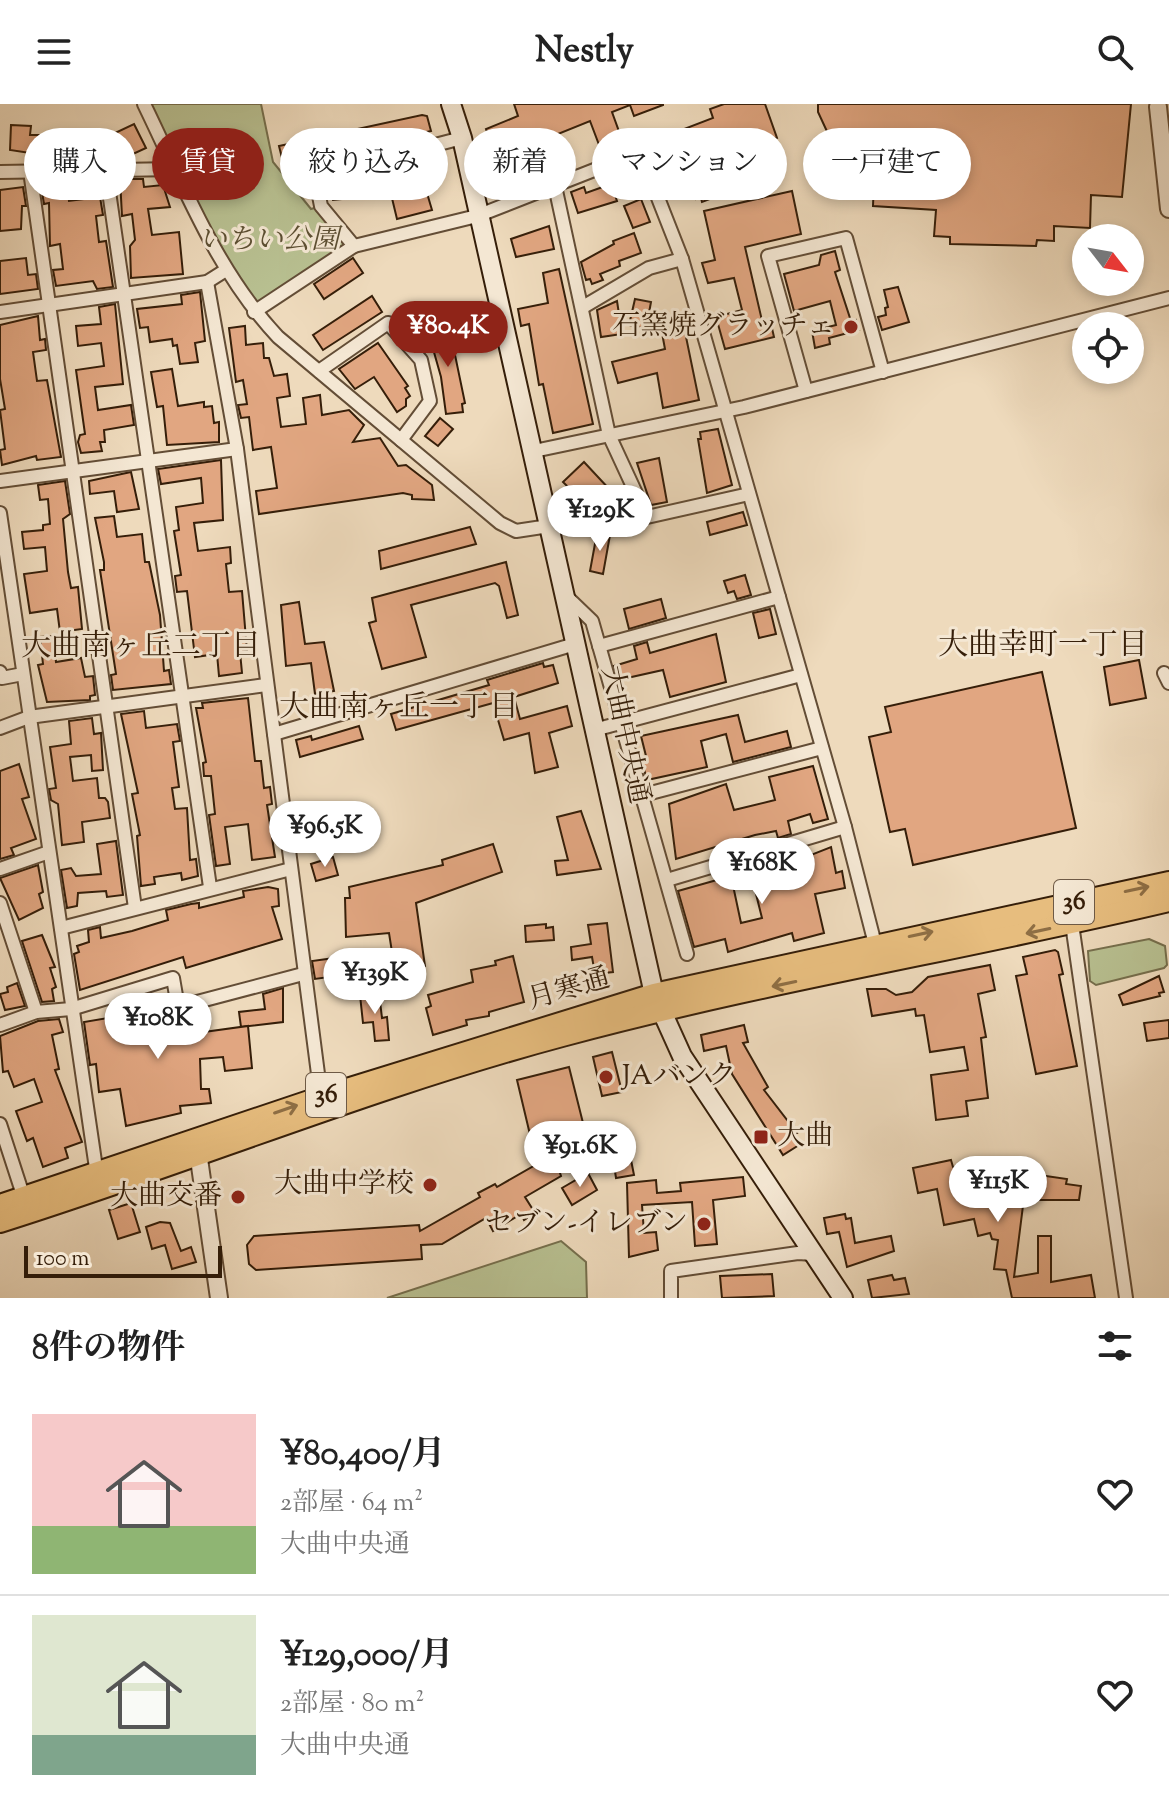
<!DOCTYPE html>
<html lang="ja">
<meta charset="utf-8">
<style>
:root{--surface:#fff;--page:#f6f6f6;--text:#222;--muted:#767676;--line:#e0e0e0;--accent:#8f2418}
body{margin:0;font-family:"Sorts Mill Goudy","Noto Serif JP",serif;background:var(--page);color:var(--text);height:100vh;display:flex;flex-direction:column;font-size:30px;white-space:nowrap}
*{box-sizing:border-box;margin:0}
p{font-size:26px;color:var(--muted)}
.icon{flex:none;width:44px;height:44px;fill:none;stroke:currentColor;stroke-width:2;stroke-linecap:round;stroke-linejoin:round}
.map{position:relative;height:1194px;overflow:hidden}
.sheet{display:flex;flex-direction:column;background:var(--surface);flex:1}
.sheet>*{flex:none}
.top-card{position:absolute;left:24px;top:24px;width:1122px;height:72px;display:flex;gap:16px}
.needle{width:52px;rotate:121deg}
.fabs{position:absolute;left:1072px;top:120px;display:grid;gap:16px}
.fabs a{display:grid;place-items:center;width:72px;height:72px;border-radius:50%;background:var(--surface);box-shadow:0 4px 12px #0003;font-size:40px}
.scale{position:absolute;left:24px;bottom:20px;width:198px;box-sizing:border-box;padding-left:8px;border:4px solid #351e09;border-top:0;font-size:22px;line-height:28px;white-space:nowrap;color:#351e09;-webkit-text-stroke:6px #f4e7d3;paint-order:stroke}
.price{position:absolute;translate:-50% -68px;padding:0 18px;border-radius:28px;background:#fff;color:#222;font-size:26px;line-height:52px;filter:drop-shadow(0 2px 4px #0008)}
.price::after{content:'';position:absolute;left:50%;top:48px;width:24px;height:18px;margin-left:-12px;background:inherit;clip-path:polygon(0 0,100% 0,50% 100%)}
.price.on{background:var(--accent);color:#fff}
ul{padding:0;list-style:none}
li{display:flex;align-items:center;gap:24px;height:200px;padding:0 32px}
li+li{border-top:2px solid var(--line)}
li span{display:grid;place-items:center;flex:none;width:224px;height:160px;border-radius:0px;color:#555}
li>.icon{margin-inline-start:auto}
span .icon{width:96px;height:96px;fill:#fffc;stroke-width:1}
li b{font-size:34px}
h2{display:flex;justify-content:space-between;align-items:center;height:96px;padding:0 32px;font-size:34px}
.chip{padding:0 28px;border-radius:36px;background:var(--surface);box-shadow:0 4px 12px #0003;font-size:28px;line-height:72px}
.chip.on{background:var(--accent);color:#fff}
header{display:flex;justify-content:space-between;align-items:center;height:104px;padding:0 32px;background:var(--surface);font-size:36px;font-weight:800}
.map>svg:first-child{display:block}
.green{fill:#b8c091;stroke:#766f4d;stroke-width:2}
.building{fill:#e1a681;stroke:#351e09;stroke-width:2}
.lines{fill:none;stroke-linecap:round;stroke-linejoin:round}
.minor-casing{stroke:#634d36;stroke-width:16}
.tertiary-casing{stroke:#634d36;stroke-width:20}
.secondary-casing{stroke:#351e09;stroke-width:22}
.trunk-casing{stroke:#351e09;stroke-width:24}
.minor{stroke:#f4e7d3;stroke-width:12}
.tertiary{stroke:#f4e7d3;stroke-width:16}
.secondary{stroke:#f4e7d3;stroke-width:18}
.trunk{stroke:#e7bd7e;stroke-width:20}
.oneway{stroke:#8e6e44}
.poi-dot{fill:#8f2418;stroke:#f4e7d3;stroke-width:3}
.labels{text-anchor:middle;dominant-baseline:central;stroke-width:6;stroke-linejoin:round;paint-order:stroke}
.shield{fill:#f4e7d3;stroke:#6e5a46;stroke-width:2}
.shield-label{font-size:26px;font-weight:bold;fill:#351e09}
.park-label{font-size:28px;font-style:italic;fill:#5c4f32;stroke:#f4e7d3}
.poi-label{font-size:28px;fill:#351e09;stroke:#f4e7d3;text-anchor:end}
.street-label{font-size:28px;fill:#351e09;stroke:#f4e7d3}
.neighbourhood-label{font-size:30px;fill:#351e09;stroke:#f4e7d3}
</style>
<header><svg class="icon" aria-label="menu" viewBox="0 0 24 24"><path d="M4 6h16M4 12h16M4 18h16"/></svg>Nestly<svg class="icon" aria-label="search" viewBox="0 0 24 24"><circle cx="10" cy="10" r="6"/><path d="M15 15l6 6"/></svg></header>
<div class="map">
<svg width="1169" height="1194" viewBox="0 0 1169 1194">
<rect width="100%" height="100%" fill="#eedabc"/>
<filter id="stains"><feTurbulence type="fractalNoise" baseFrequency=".0025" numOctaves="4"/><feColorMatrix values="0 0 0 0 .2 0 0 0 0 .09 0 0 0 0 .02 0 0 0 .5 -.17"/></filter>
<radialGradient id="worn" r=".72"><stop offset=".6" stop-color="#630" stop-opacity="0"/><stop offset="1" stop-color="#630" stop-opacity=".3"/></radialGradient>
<g class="green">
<path d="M144 0H261L273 58 311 105 321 102 354 142 254 208Z"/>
<path d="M1149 835 1165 842 1167 861 1164 864 1096 881 1090 877 1088 847Z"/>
<path d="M561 1137 586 1158 587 1194H387Z"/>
</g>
<g class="building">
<path d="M514 0H663V1L634 12 630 1 612 8 621 33 613 36 615 41 601 46 590 17 533 40 546 73 530 79 523 63 502 72 486 25 518 12Z"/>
<path d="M724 0H765L777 34 767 38 779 69 702 98 701 94 696 95 692 84 667 93 653 56 678 47 671 30 713 14 710 5Z"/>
<path d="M818 0H1131L1122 93 1091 91 1090 124 1054 122V137L1037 136 1036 142 950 140V133L934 132 936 106 873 102 874 77 849 75 818 8Z"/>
<path d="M422 11 427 12 431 27 296 57 298 64 285 66 279 42Z"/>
<path d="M134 20 146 44 133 50 131 47 100 46 101 31H111Z"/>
<path d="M11 21 31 22 30 31H50V52L10 46Z"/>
<path d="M419 62 432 106 397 115 391 90 333 96 329 80 347 76 348 82Z"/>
<path d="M120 75H143L144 83 163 81 170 103 148 105 152 131 179 128 183 170 131 174 130 142 135 136 132 110 122 112Z"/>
<path d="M67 78 69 97 100 93 103 111 96 112 99 138 106 137 113 183 97 185 93 177 56 182 53 166 63 165 60 140 50 142 49 99 44 100 41 82Z"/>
<path d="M611 80 617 97 578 109 571 88 584 83 586 89Z"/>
<path d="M23 83 26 102H22L21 125 0 127V86Z"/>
<path d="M792 87 801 130 745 143 763 221 771 220 774 233 725 245 716 213 742 206 734 174 708 179 702 159 715 156 704 107Z"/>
<path d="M641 95 650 118 633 124 624 102Z"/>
<path d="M549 122 554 145 516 153 511 135Z"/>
<path d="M634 129 641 149 619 157 620 162 600 170 603 176 592 180 590 175 586 176 581 158 614 140 613 137Z"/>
<path d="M835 147 840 166 835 168 851 217 856 216 859 226 829 234 830 240 815 244 812 227 836 221 830 197 794 207 784 170 819 161 821 151Z"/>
<path d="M26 154 28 171 36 170 38 185 0 190V157Z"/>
<path d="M353 154 363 169 324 195 314 180Z"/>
<path d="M559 165 593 320 553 329 543 280 539 281 529 220 521 222 518 205 548 199 543 169Z"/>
<path d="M898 183 909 218 882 226 878 213 886 211 885 204 888 203 884 186Z"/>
<path d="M200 188 205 237 195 239 198 258 180 260 177 241 173 242 172 235 150 238 148 223 140 224 137 205 182 200 181 191Z"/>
<path d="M372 192 382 208 323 246 313 231Z"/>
<path d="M635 195 651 198 646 225 629 221Z"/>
<path d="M617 197 622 230 601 233 597 206Z"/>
<path d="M115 200 123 280 95 283 98 306 131 301 134 321 104 326 105 338H100L102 347 81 349 78 338 80 331 85 330 76 266 104 262 101 239 78 242 76 222 101 220 99 203Z"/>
<path d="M38 212 40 236 45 235 46 246 33 248 37 277 47 276 61 353 37 356 36 352 2 361 0 346 5 345 0 306 5 305 0 275V221Z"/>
<path d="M245 222 246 241 263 239 264 254H269L274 272 287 270 290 292 277 294 281 323 306 320 303 294 320 291 322 311 349 306 364 321 353 338 380 334 398 362 406 361 432 381 434 396 412 395V391L403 389 259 410 256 387 277 384 271 343 253 346 249 313 241 314 238 301 247 300 243 276 236 278 229 224Z"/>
<path d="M449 222 465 299 462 300 463 308 446 310 441 273 428 227Z"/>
<path d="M681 225V229L685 228 699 296 663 304 657 269 618 279 612 258 665 245 662 229Z"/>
<path d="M378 239 408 282 405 284 410 292 406 295V302L397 308 374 273 355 285 339 265Z"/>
<path d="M172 265 178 302 204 298V303L212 302 214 319 219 318V338L167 341 163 302 157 303 151 268Z"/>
<path d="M440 314 453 325 438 342 425 332Z"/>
<path d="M718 325 732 381 707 389 698 335H701L700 328Z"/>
<path d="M659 354 667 398 651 401 637 359Z"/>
<path d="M221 356 223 416 194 419 198 447 230 443 231 459 226 460 229 488 242 487 247 547 240 548 242 569 219 572 217 550 195 553 187 487 177 488 175 472 181 471 174 427 179 426 176 403 203 399 201 374 161 380 158 365Z"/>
<path d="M584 358 612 388 592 407 563 378Z"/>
<path d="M131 368 139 405 117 408 114 387 90 390 89 377Z"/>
<path d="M65 377 70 410 63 415 68 468 71 484 78 483 82 525 60 528 57 505 30 509 24 470 47 467 45 443 24 445 22 428 43 426V421L50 420 48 395 40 396 38 381Z"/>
<path d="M743 408 747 421 710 431 707 418Z"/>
<path d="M114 412 117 433 142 430 145 458H149L160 511 164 567 169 566 171 580 113 586 111 571 116 570 100 466H104V458L95 414Z"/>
<path d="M470 423 476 440 381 465 379 447Z"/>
<path d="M597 429 610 431 603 470 590 467Z"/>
<path d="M506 458 518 511 507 514 499 482 495 479 411 501 426 553 382 565 369 519 376 517 372 494Z"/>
<path d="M745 471 751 491 737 495 734 487 728 489 724 477Z"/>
<path d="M661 495 666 514 629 525 624 505Z"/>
<path d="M299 498 305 540 324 538 334 587 315 590 311 559 286 562 281 501Z"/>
<path d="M770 505 776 530 759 534 753 509Z"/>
<path d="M716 530 726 578 670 593 663 566 618 576 614 562 637 555 634 542 647 538 650 549Z"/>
<path d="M53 532 56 558 81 554 85 573 93 572 95 591 90 592V596L47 598 38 561 43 560 40 533Z"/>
<path d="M1139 556 1146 594 1110 601 1104 563Z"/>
<path d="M543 559 544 563 553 561 558 579 514 593 520 615 567 602 572 622 549 629 558 663 535 669 529 629 504 636 493 599 396 626 391 610 489 581 487 576Z"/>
<path d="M1042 568 1076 724 913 761 905 725 890 728 869 633 891 628 885 603Z"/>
<path d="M248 594 255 657H261L264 684 270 683 272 700 267 701 275 753 252 756 248 720 225 723 230 760 216 762 209 711 215 710 211 672H204L203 659 206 658 196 604H203L202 599Z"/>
<path d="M144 607 146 624 177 620 180 637 173 638 179 683 172 684 175 705 187 704 190 756 196 755 198 772 182 776 181 769 154 773 155 780 141 782 137 732 140 731 132 690 138 689 121 610Z"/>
<path d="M738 611 745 638 787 627 791 643 733 658 726 630 701 637 707 663 647 676 642 658 647 656 641 632Z"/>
<path d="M92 614 94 630 101 629 103 666 92 667 91 651 70 653 73 677 97 674 99 694H105L108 698 110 714 82 718 84 738 62 741 58 700 51 696 49 685 56 684 50 643 71 640 69 617Z"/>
<path d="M359 622 363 635 300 653 296 636 311 632 312 636Z"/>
<path d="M19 660 29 693 22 695 36 735 11 744 14 751 0 755V667Z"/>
<path d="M813 662 828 715 813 719 810 710 788 717 791 730 778 734 776 727 755 731 676 755 669 700 726 680 734 706 775 696 769 673Z"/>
<path d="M581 707 601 765 557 771 555 757 568 756 557 713Z"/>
<path d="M116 737 123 791 107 793 106 787 78 789 77 802 67 804 61 766 71 764 76 772 101 770 97 740Z"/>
<path d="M493 740 502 768 416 799 425 862 395 867 389 829 346 833 345 794H350L349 783 443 761 442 756Z"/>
<path d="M831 743 836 769 842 767 845 784 815 790 824 829 794 837 792 829 728 848 725 835 694 843 678 787 731 772 741 819 762 814 754 782 801 770 798 756Z"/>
<path d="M333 753 338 771 316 777 311 760Z"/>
<path d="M38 761 43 788 39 790 43 804 19 816 0 774Z"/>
<path d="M268 783 278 785 279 802 272 803 282 835 186 864 183 853 80 886 74 850 79 848 77 842 89 838 88 826 100 823 101 834 132 827 168 816 166 806 191 800 199 799V804L244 793 243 787Z"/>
<path d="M607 819 613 868 595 870 592 853 572 856 571 843 591 840 588 821Z"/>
<path d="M546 820V824L553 823 554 836 526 838 525 822Z"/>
<path d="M42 831 55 863 50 864 56 883 52 885 54 897 42 898 22 837Z"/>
<path d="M1055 846 1058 848 1063 870 1059 871 1077 962 1036 970 1016 872 1027 870 1023 853Z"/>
<path d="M513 852 524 898 489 908V912L466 916 467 921 433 931 426 904 431 902 428 891 473 878 471 866 496 861 495 857Z"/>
<path d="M342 853 344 871 315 875 312 857Z"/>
<path d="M990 861 995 886 978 890 986 933 981 934 988 994 966 997 968 1012 936 1016 931 971 968 966 964 943 930 948 924 911 916 912 915 905 872 912 867 885H886L896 891 912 888 928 873Z"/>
<path d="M1159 872 1164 888 1159 889 1160 892 1123 901 1119 891Z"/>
<path d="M17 879 25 902 5 906 0 890 8 888 7 883Z"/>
<path d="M283 884V918L241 923 239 908 265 905 263 890Z"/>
<path d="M379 889 382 914 387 913 389 936 375 937 373 918 363 919 360 891Z"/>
<path d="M167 893 169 911 139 913 146 936 248 922 252 964 225 967 223 953 200 955 201 985H209L211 999 180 1002 181 1009 126 1022 120 985 99 988 96 960 90 961 84 918 120 912 118 905 141 898V895Z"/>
<path d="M59 915 63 928 52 931 59 965 55 966 82 1038 65 1044 68 1054 43 1063 33 1034 27 1037 16 1007 42 998 34 975 14 983 8 967 3 968 0 932 38 917Z"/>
<path d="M1169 916V934L1147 937 1144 919Z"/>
<path d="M744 921 748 938 743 939 768 983 764 986 797 1029 793 1031 799 1041 783 1051 732 970 726 942 704 947 701 931Z"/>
<path d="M612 948 622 988 602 992 593 953Z"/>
<path d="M569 963 591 1051 557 1060 561 1072 525 1093 535 1109 524 1116 521 1110 493 1127 486 1114 442 1140 421 1141 422 1155 256 1166 249 1160 247 1141 254 1132 419 1121 420 1127 480 1093 478 1089 495 1080 497 1083 537 1060 517 976Z"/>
<path d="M629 1046 634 1071 616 1074 613 1054Z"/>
<path d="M951 1056 953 1063 980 1069 981 1065 1027 1070 1014 1173 1038 1169V1132H1051V1178L1091 1171 1095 1194H1012L1006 1166 994 1165 998 1136 992 1135 990 1129 978 1132 974 1115 944 1121 937 1085 918 1089 913 1064Z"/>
<path d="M588 1069 597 1086 572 1101 562 1084Z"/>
<path d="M1039 1071 1067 1075 1066 1080 1081 1082 1079 1096H1039Z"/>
<path d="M743 1073 745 1092 713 1096 717 1140 695 1142 692 1098 642 1101 644 1129 656 1128 658 1146 629 1153 627 1079 656 1076 657 1089 681 1087 680 1079Z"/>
<path d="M131 1099 140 1128 118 1135 109 1106Z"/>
<path d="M845 1110 846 1115 851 1114 855 1139 891 1132 894 1147 847 1163 839 1128 827 1130 824 1114Z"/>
<path d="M160 1118 170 1119 181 1147 191 1143 196 1158 172 1165 165 1141 152 1145 146 1123Z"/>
<path d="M772 1170 774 1192 722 1194 720 1172Z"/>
<path d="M892 1171 894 1176 905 1174 909 1190 872 1194 868 1176Z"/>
</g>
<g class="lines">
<g class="minor-casing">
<g id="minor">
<path d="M144 0C183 80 216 167 278 233L500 419 516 427 549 422"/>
<path d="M30 67 135 804"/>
<path d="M106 67 210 783"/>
<path d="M0 68 176 65"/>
<path d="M555 82 609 331 647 413 749 390"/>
<path d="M354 142 321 102 315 72 462 34"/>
<path d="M207 178 237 345 321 993"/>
<path d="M583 203 649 164 682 155"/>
<path d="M0 208 207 178 226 166"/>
<path d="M254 208 354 142 477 112 640 48 682 155 845 723 875 840"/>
<path d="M319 267 388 219 421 256 430 297 401 336"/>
<path d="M806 287 768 152 846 134 883 268"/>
<path d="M534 347 744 303 1169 194"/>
<path d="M0 377 237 345"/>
<path d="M0 409 97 1071"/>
<path d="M566 492 592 517 687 850"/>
<path d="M599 542 779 493"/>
<path d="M0 568 2 574 23 570"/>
<path d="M1164 569 1169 579"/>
<path d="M0 624 29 613 266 581"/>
<path d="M594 626 801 571"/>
<path d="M274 630 575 540"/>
<path d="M643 691 822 644"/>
<path d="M0 765 49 748"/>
<path d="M667 776 845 723"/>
<path d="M0 799 36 908"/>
<path d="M1072 820 1126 1194"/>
<path d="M61 824 291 765"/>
<path d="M0 921 36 908 71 905 173 874 178 903 303 870"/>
<path d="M0 1020 24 1094"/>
<path d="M671 1194V1167L798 1149 813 1150"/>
</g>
</g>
<g class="tertiary-casing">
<g id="tertiary">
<path d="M1158 3 1169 105"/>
<path d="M197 1041 219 1194"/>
</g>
</g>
<g class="secondary-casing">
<path id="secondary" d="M451 0 462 34 654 890 682 952 843 1194"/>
</g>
<g class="trunk-casing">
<g id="trunk">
<path d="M0 1101 321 993 654 890 1169 778"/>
<path d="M0 1118C188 1059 371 983 562 932 762 878 967 845 1169 797"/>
</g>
</g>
<use href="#minor" class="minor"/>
<use href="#tertiary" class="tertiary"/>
<use href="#secondary" class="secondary"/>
<use href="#trunk" class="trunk"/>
</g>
<defs><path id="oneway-shaft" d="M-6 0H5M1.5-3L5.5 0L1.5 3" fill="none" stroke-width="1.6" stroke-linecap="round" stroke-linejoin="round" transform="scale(2)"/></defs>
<g class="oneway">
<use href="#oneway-shaft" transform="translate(1137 785) rotate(-12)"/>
<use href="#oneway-shaft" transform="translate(1038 827) rotate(168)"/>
<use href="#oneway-shaft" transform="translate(921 830) rotate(-12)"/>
<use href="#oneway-shaft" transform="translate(784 880) rotate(168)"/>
<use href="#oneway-shaft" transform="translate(286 1005) rotate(-19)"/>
</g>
<g class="poi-dot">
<circle cx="851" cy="223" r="8"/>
<circle cx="606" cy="973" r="8"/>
<rect x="753" y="1025" width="16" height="16" rx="4"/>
<circle cx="430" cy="1081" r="8"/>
<circle cx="238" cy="1093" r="8"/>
<circle cx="704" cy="1120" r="8"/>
</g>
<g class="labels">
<g class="shield">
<rect x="1054" y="776" width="40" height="44" rx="6"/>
<rect x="306" y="969" width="40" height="44" rx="6"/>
</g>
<g class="shield-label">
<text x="1074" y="798">36</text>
<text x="326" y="991">36</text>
</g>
<g class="park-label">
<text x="269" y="137">いちい公園</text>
</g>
<g class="poi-label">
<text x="835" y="223">石窯焼グラッチェ</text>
<text x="622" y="973" text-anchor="start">JAバンク</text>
<text x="777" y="1033" text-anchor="start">大曲</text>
<text x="414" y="1081">大曲中学校</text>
<text x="222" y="1093">大曲交番</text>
<text x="688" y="1120">セブン-イレブン</text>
</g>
<g class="street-label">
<text transform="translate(624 631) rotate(78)">大曲中央通</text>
<text transform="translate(569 886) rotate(-16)">月寒通</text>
</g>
<g class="neighbourhood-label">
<text x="1043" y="542">大曲幸町一丁目</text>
<text x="141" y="543">大曲南ヶ丘二丁目</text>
<text x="399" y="604">大曲南ヶ丘一丁目</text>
</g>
</g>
<rect width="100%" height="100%" filter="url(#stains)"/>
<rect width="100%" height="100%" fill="url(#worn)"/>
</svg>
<div class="fabs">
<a><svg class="needle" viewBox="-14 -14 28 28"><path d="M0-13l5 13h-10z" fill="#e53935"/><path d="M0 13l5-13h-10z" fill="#767676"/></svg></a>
<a><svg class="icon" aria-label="locate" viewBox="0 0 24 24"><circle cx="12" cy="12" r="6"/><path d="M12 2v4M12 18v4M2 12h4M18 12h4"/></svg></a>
</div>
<div class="scale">100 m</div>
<b class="price on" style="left:448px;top:265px">¥80.4K</b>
<b class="price" style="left:600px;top:449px">¥129K</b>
<b class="price" style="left:325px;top:765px">¥96.5K</b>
<b class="price" style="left:762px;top:802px">¥168K</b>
<b class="price" style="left:375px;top:912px">¥139K</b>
<b class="price" style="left:158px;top:957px">¥108K</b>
<b class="price" style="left:580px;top:1085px">¥91.6K</b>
<b class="price" style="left:998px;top:1120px">¥115K</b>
<div class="top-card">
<a class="chip">購入</a>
<a class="chip on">賃貸</a>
<a class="chip">絞り込み</a>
<a class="chip">新着</a>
<a class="chip">マンション</a>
<a class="chip">一戸建て</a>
</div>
</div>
<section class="sheet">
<h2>8件の物件<svg class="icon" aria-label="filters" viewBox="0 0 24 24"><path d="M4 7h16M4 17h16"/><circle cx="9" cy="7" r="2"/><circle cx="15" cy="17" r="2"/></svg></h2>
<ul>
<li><span style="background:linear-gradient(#f6c9c9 70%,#8fb573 0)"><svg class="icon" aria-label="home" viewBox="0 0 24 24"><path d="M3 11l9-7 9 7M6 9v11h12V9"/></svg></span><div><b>¥80,400/月</b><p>2部屋 · 64 m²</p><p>大曲中央通</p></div><svg class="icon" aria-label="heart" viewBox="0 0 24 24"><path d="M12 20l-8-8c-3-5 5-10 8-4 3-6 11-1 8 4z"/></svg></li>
<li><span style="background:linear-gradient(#dfe7d0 75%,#7fa58c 0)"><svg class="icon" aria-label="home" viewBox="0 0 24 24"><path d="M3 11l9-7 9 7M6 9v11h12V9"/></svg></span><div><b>¥129,000/月</b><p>2部屋 · 80 m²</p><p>大曲中央通</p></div><svg class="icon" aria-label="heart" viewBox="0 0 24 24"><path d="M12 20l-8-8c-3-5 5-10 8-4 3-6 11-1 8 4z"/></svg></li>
</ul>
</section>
